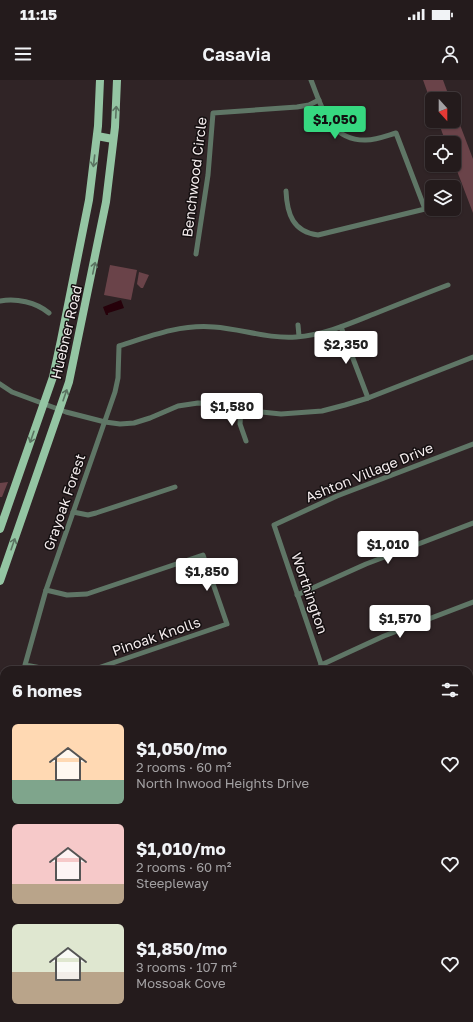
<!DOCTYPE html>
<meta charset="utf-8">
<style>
:root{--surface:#241b1c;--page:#2c2425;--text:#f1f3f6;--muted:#a3a1a3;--line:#41393b;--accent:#36d880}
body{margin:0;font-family:"Golos Text",sans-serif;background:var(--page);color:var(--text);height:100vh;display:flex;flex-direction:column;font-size:15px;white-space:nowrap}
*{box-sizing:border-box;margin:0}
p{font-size:13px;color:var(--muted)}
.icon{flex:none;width:22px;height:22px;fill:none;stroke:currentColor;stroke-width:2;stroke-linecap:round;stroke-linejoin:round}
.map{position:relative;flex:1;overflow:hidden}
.drawer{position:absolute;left:0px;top:586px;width:473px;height:356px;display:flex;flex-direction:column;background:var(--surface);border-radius:12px 12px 0 0;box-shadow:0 1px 3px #0004,0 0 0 1px var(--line)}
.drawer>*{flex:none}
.needle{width:26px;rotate:159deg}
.tools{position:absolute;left:425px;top:12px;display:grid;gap:8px}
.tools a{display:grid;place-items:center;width:36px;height:36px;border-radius:6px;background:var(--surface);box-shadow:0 1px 3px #0004,0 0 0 1px var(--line);font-size:20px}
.price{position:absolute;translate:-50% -34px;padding:0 9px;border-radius:4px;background:#fff;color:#222;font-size:13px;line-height:26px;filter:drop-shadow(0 1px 2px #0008)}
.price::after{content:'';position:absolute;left:50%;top:24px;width:12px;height:9px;margin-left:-6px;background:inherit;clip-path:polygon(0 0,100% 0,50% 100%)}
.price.current{background:var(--accent);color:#111}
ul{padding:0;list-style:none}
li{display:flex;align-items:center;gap:12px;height:100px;padding:0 12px}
li span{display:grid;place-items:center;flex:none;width:112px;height:80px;border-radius:6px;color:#555}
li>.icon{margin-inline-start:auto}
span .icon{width:48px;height:48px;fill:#fffc;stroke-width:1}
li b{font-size:17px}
h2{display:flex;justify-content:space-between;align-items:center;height:48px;padding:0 12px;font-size:17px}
.status{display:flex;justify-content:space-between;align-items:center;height:28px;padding:0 20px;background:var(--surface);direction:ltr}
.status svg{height:11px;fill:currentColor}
header{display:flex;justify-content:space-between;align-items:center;height:52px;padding:0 12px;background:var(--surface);font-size:18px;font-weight:600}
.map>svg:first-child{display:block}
.green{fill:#6a4349}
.water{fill:#26010a}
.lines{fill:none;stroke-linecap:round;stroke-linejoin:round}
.stream{stroke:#26010a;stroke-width:1.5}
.minor{stroke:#5f7666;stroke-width:5}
.primary{stroke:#94c5a3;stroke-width:8}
.oneway{stroke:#5a7361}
.labels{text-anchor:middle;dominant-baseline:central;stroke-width:3;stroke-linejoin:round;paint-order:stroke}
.street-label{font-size:14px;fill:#f4eced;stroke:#140f10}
</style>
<div class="status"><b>11:15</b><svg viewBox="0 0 49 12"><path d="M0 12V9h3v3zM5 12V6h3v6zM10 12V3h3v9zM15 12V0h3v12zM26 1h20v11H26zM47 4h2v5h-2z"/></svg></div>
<header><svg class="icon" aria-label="menu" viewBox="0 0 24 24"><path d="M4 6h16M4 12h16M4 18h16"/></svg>Casavia<svg class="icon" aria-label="person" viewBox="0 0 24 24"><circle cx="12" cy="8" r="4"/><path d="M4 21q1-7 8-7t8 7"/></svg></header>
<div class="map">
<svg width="473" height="942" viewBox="0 0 473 942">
<rect width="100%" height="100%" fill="#302426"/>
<g class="green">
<path d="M423 0H443L450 19H432V25Z"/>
<path d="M454 29 473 79V133L454 83V63H446L438 41H454Z"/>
<path d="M110 185 137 190 131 220 104 215Z"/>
<path d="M139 192 149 195 143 208H141L137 204Z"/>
<path d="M8 402 2 417H0V403Z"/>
<path d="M0 864H4V910L0 914Z"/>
<path d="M357 938H437L443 942H361Z"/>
</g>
<path class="water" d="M121 220 124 228 108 233V235H106L103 227Z"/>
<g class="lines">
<g class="stream">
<path d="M0 879 4 880"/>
<path d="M394 938 399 942"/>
</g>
<g class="minor">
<path d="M286 111C287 134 293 152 318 155L425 129 396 53C386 56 376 60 366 60 329 61 322 27 311 0"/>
<path d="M196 174 208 95 213 33 297 27 309 25 319 20"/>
<path d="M0 221C16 218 36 222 49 233"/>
<path d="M298 245 299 256"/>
<path d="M341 247 368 318"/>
<path d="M0 304 12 312 66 332 105 342 120 344 134 343 150 338 178 326 198 323 220 324 252 331 281 334 322 331 345 325 368 318 473 277"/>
<path d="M241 329 240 344 246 361"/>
<path d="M73 432 88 435 96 433 175 407"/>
<path d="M46 510 67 515 87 514 203 475 227 544 92 590"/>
<path d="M297 515 366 484 473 443"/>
<path d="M321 585 384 556 473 522"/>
<path d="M52 590 25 585 46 510 115 312 118 298 119 266C150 256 181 244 214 247 242 249 268 259 296 257 324 255 349 244 374 234 399 224 424 214 448 205"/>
<path d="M323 590 274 445 337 416 473 364"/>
<path d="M469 684 473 678"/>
<path d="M0 771H4"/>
<path d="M0 778 4 777"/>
<path d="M202 938 203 942"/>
<path d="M270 938 281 942"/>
<path d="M128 942 139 938"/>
</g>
<g class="primary">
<path d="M97 56 113 59"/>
<path d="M0 449 53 297 61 260 89 120 98 46 100 0"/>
<path d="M0 501 69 302 106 122 115 47 117 0"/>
</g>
</g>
<defs><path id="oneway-shaft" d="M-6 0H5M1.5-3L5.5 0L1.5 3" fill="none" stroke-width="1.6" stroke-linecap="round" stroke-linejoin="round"/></defs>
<g class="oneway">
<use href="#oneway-shaft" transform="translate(116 32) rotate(-87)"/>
<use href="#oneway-shaft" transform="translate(94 81) rotate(97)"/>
<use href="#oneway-shaft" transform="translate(94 188) rotate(-78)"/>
<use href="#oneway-shaft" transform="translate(65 315) rotate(-71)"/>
<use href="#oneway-shaft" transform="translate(32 357) rotate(109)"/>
<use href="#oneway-shaft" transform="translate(13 464) rotate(-71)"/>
</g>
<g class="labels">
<g class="street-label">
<text transform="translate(194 97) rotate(-83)">Benchwood Circle</text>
<text transform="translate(66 252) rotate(-77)">Huebner Road</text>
<text transform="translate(369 392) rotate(-22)">Ashton Village Drive</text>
<text transform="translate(64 422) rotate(-71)">Grayoak Forest</text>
<text transform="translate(310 513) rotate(71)">Worthington</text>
<text transform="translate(156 556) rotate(-19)">Pinoak Knolls</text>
</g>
</g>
</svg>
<div class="tools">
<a><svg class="needle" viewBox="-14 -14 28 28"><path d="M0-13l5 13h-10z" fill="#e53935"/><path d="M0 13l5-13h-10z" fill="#a3a1a3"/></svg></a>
<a><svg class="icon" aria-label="locate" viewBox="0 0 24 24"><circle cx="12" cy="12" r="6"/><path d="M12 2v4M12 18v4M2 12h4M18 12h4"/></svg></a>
<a><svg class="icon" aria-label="layers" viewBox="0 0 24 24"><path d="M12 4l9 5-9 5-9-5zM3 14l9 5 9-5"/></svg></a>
</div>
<b class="price current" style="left:335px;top:60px">$1,050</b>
<b class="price" style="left:346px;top:285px">$2,350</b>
<b class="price" style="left:232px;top:347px">$1,580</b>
<b class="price" style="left:388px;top:485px">$1,010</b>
<b class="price" style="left:207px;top:512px">$1,850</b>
<b class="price" style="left:400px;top:559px">$1,570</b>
<section class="drawer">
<h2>6 homes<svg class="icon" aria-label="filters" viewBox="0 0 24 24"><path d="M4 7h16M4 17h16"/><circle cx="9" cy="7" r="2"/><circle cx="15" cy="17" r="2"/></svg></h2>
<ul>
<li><span style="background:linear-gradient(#ffd9b3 70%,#7fa58c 0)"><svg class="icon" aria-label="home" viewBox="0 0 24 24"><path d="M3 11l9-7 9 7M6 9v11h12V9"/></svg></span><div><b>$1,050/mo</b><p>2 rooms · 60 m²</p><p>North Inwood Heights Drive</p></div><svg class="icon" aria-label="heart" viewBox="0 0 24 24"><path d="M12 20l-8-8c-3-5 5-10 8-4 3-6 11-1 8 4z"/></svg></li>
<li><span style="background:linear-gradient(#f6c9c9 75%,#b9a48a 0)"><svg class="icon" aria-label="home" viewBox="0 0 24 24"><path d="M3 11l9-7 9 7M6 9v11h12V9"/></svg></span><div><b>$1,010/mo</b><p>2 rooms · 60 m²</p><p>Steepleway</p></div><svg class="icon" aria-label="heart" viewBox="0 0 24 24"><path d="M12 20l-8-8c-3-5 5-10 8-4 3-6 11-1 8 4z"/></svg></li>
<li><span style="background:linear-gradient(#dfe7d0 60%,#b9a48a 0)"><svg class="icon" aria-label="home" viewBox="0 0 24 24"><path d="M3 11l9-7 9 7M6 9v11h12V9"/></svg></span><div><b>$1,850/mo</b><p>3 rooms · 107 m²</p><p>Mossoak Cove</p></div><svg class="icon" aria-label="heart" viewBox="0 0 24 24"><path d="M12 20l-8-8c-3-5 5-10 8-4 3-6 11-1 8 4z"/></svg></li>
</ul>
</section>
</div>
